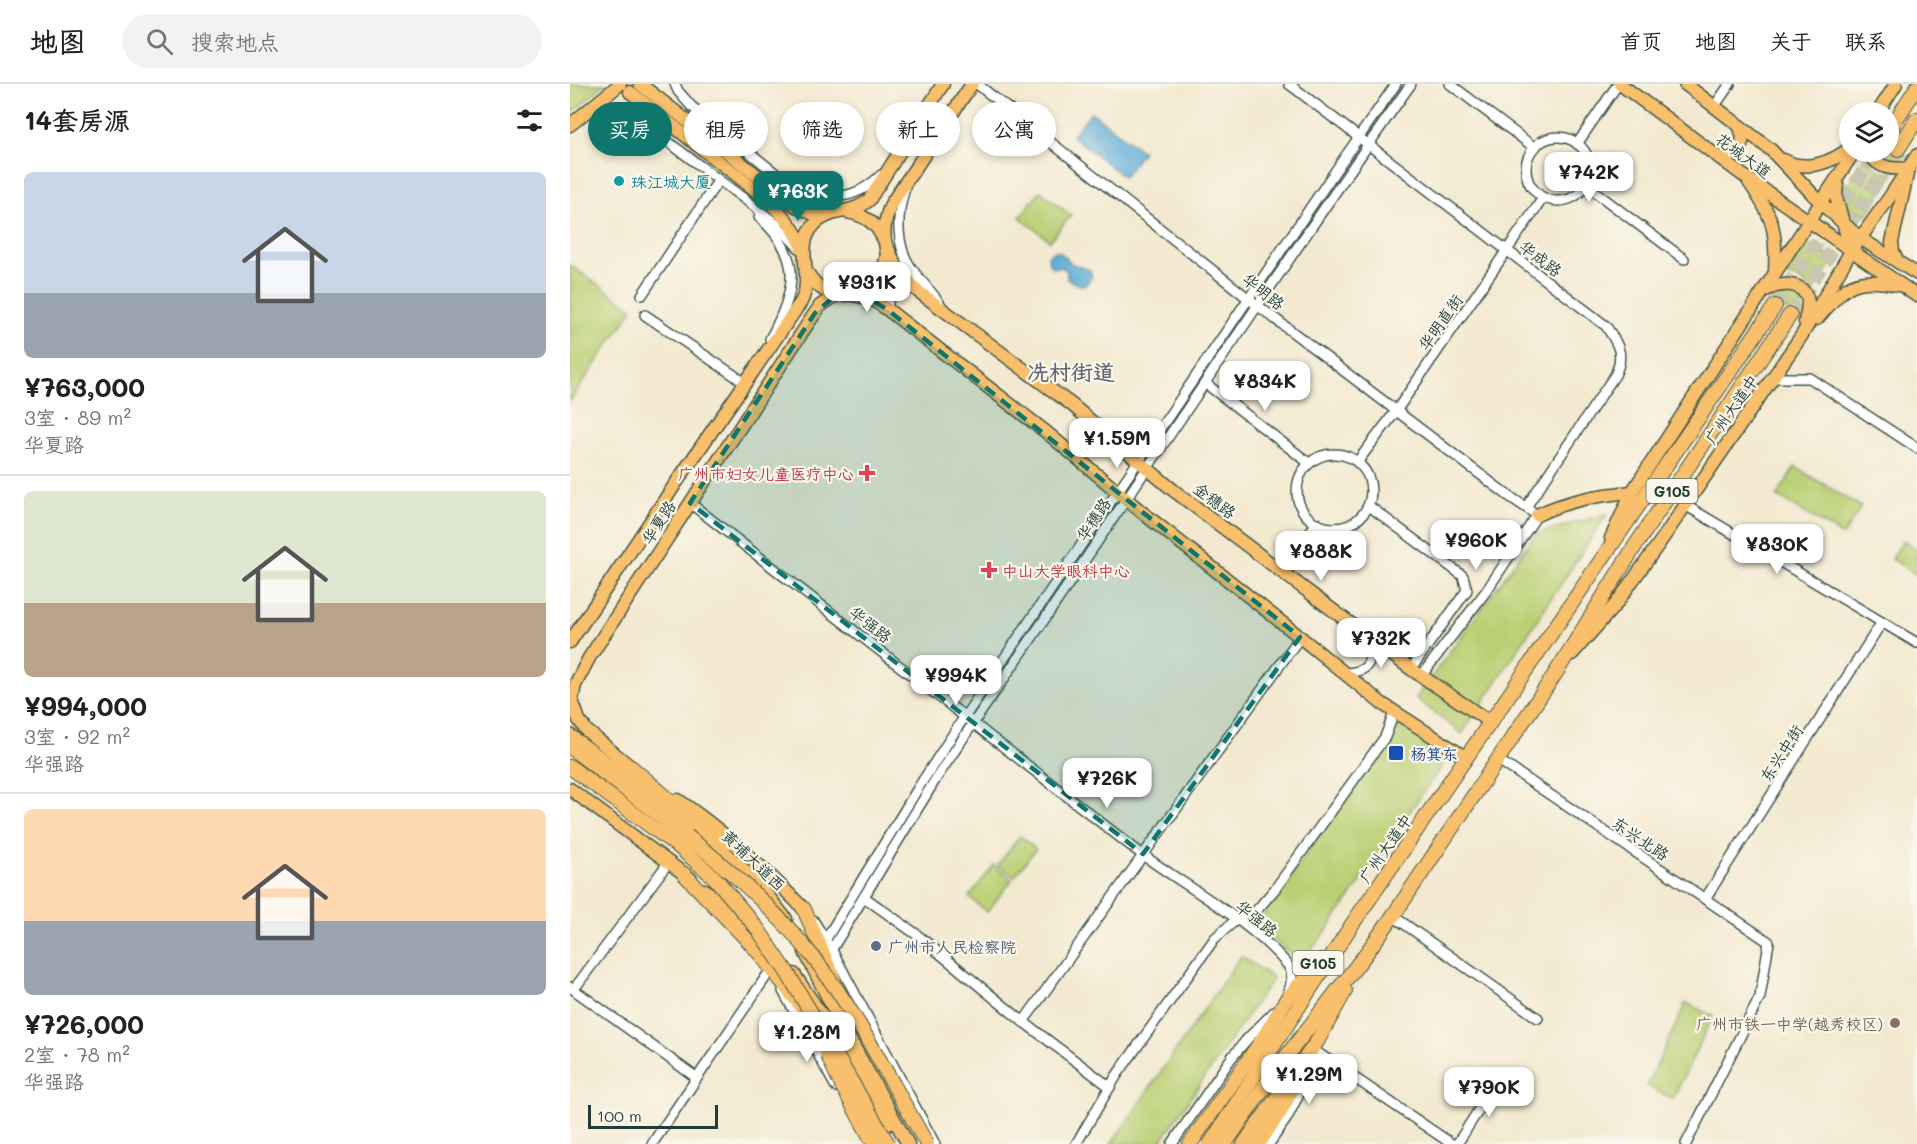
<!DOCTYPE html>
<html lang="zh">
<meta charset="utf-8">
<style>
:root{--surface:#fff;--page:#f2f2f2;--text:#222;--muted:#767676;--line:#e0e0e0;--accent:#0f766e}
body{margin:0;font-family:Mali,"LXGW WenKai TC",sans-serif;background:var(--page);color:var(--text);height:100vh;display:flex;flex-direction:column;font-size:22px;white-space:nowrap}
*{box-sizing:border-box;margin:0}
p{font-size:20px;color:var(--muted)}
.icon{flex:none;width:33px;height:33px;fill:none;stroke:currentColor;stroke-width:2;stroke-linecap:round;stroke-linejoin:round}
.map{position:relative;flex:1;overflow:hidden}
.details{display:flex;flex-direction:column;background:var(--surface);width:570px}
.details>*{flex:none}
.guide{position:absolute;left:18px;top:18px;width:570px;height:54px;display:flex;gap:12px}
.controls{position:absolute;left:1269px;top:18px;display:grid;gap:12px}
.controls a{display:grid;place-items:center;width:60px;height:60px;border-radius:50%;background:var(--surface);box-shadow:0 3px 9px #0003;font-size:30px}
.scale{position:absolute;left:18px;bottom:15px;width:130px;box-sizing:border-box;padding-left:6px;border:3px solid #1f3d34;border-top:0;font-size:16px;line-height:21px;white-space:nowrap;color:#1f3d34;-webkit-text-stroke:4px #fbf7ec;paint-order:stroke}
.price{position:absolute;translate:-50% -51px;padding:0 14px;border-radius:12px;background:#fff;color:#222;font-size:20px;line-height:39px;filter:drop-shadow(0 2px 3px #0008)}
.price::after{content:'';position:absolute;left:50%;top:36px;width:18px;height:14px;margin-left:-9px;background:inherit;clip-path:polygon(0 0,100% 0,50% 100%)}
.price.current{background:var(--accent);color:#fff}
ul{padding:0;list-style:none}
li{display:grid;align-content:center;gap:12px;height:318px;padding:0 24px}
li+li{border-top:2px solid var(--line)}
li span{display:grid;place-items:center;height:186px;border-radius:9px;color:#555}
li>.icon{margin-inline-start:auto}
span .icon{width:108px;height:108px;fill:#fffc;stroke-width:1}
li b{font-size:26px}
h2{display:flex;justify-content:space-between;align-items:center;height:72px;padding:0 24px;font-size:26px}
.chip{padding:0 21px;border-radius:27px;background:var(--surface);box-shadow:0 3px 9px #0003;font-size:21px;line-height:54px}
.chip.current{background:var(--accent);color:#fff}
header{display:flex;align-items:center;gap:36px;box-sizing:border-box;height:84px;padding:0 30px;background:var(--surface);border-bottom:2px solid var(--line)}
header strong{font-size:28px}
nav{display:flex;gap:33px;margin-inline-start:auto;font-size:21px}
.search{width:420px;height:54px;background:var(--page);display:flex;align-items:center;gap:15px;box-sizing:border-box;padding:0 21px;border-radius:33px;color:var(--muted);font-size:22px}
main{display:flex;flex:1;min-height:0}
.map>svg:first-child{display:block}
.green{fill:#bacf73;stroke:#6c8654;stroke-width:1.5}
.water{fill:#5caad5;stroke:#3e7484;stroke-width:1.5}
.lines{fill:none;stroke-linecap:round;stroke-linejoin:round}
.highway-tunnel{stroke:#c9c7b1;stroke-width:14;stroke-dasharray:14 7;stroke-linecap:butt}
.minor-casing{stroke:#3f574b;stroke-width:12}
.major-casing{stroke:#3f574b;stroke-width:15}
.highway-casing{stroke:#3f574b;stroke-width:16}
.minor{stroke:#fff;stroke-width:9}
.major{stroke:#f8bf6c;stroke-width:12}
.highway{stroke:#f8bf6c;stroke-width:14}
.highway-bridge-casing{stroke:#3f574b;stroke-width:16;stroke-linecap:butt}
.highway-bridge{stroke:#f8bf6c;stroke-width:14}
.marked{fill:#0f766e;fill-opacity:0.2;stroke:#0f766e;stroke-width:4.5;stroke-dasharray:12 8;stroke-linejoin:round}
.culture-dot{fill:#0f9aa8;stroke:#fbf7ec;stroke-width:2}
.health-dot{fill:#e0444e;stroke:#fbf7ec;stroke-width:2}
.transit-dot{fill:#1a4fb4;stroke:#fbf7ec;stroke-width:2}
.service-dot{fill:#5c6f8a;stroke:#fbf7ec;stroke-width:2}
.education-dot{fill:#8d6e63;stroke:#fbf7ec;stroke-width:2}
.labels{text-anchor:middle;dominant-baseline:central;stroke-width:4.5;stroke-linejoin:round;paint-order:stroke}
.shield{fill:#fbf7ec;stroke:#61756b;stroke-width:1.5}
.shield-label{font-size:15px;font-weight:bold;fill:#1f3d34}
.street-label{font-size:16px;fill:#1f3d34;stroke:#fbf7ec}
.culture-label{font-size:16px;fill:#0d838f;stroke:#fbf7ec;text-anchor:start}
.health-label{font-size:16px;fill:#be3a42;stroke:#fbf7ec;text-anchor:end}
.transit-label{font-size:16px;fill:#164399;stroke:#fbf7ec;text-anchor:start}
.service-label{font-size:16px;fill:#4e5e75;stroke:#fbf7ec;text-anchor:start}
.education-label{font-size:16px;fill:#785e54;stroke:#fbf7ec;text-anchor:end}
.district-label{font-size:22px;font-weight:bold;fill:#61666e;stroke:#fbf7ec}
</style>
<header>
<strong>地图</strong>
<div class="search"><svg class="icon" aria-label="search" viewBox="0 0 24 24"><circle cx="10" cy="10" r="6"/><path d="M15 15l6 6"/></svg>搜索地点</div>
<nav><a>首页</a><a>地图</a><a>关于</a><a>联系</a></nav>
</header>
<main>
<section class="details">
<h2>14套房源<svg class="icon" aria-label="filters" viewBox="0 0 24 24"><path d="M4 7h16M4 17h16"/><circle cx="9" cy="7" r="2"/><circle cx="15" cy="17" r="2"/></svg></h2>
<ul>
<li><span style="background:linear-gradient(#c9d6e8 65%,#9aa5b1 0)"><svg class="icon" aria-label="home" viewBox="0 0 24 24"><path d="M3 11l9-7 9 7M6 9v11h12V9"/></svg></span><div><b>¥763,000</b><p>3室 · 89 m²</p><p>华夏路</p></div></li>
<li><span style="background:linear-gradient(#dfe7d0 60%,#b9a48a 0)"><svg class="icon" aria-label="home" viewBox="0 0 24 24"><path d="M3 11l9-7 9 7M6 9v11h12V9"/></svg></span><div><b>¥994,000</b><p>3室 · 92 m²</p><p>华强路</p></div></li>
<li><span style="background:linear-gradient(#ffd9b3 60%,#9aa5b1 0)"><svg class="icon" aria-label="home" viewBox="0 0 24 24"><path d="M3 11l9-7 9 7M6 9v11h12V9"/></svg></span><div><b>¥726,000</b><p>2室 · 78 m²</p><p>华强路</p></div></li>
</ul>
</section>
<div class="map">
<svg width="1347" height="1060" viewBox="0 0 1347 1060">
<rect width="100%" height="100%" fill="#fbf7ec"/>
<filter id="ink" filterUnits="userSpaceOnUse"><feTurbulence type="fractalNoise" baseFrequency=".0167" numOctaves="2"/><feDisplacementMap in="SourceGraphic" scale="12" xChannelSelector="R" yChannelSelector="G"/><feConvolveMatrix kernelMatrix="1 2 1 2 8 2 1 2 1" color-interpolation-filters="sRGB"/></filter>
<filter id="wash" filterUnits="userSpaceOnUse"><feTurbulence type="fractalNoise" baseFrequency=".008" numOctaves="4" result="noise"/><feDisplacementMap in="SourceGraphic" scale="24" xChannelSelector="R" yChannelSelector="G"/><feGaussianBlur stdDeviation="1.35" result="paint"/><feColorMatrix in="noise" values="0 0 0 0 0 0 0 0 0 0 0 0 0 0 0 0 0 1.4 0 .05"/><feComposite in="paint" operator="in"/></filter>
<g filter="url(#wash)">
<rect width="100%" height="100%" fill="#f3e9d0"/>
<g class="green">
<path d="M0 0H35L0 30Z"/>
<path d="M1319 59 1336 71 1328 78H1315L1303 68H1318Z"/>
<path d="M1295 73 1310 87 1323 90 1297 131C1284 127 1277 124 1270 112Z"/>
<path d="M470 107 501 131 480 157 450 133Z"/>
<path d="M1238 160 1248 163 1263 176 1243 209C1236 200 1227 191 1215 192Z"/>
<path d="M0 181 63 225 0 317Z"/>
<path d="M1209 205C1229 205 1238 214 1229 234L1199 215Z"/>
<path d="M1225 383 1291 423 1273 452 1207 412Z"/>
<path d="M1037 430 892 650 846 614 966 450Z"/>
<path d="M1333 456 1347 465V491L1322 475Z"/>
<path d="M830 636 882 667 755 849 731 878 686 842Z"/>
<path d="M450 752 466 765 444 793 428 781Z"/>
<path d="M424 781 442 796 417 828 399 813Z"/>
<path d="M671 872 703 894 589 1060H541Z"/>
<path d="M1116 919 1143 932 1103 1015 1077 1002Z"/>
</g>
<g class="water">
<path d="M521 28 573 68 554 93 502 52Z"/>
<path d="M484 167C493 168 494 173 500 178 506 183 514 183 520 186L522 193 516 201H509L497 195V187C493 183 489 182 484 184L479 180 478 172Z"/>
</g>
</g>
<g filter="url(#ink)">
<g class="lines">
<g class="highway-tunnel">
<path d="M1205 222 1306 68"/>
<path d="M1220 231 1328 65"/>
</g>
<g class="minor-casing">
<g id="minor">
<path d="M105 0 108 7 121 22 258 131"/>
<path d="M407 0 679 215 936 410 967 431 917 506 852 591"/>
<path d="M719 0 1036 242C1048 260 1055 270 1045 291L956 423"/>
<path d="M880 0 965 64"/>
<path d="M1144 23 1160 0"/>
<path d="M19 28C37 20 49 24 65 33L189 126 206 140 231 166"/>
<circle cx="988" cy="85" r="32"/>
<path d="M1007 60 1048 0"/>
<path d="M1016 101 1114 175"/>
<path d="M228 102C261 117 284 117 311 91"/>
<path d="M335 104C326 132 325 165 345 189 354 201 364 210 372 223"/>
<path d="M189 133C234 173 226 207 200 255"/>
<path d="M72 211 148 97"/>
<path d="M318 226V216L325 206 341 205 347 207"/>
<path d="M75 231 174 298"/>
<path d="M1203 294H1240L1347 364"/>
<path d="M635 299 739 379"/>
<circle cx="764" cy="407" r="37"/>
<path d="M788 377 826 327 973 114"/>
<path d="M120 419C268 535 418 649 565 765 613 802 678 834 717 880 725 890 721 899 718 910"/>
<path d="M1115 421 1347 559"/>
<path d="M799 422 893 492 897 506 841 585"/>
<path d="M710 486 747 439"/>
<path d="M775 589C804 588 803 573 795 550"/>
<path d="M927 675 1199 858 1190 913 1116 1060"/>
<path d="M294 813 346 850 451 936 540 1003"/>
<path d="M1135 815 1312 538"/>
<path d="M823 832 968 934"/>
<path d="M243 836 264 870 365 1060"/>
<path d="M256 855 350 701 389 641 770 80 826 0"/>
<path d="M262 865 367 693 404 638C551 426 692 210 841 0"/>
<path d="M0 903 127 994"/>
<path d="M4 905 98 779"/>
<path d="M213 907 266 1003"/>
<path d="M453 938 730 553"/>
<path d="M82 1060 202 884 204 887"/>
<path d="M506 1060 547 991 645 854 667 835 676 834 686 827 705 805 815 653 824 629"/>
<path d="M602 1060 662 973 679 953 704 928"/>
<path d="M699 1060 717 1034 729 1010 742 965 882 1060"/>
<path d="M887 1060 929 994"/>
</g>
</g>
<g class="major-casing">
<g id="major">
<path d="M70 0 226 122 241 129 258 131"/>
<path d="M1050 0 1174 92 1347 212"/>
<path d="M1115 0 1201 66 1251 119 1290 154 1347 190"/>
<path d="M60 8C86 28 111 48 136 68 165 91 224 129 232 165"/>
<path d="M1308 28 1326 0"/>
<path d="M0 41 50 0"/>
<path d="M1298 68C1307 84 1322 86 1339 84"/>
<path d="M1150 74 1161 72 1170 66 1173 54 1170 43"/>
<path d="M1214 76C1236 88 1261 79 1280 64"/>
<path d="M1179 98C1203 133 1207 145 1205 188"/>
<path d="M1267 99 1266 113 1281 167"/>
<path d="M277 128C316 134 313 165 332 191 337 198 343 203 349 208L502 321 603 406 841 585 920 638"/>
<path d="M1328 178 1323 168 1322 158 1337 91"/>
<path d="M237 188C245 202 257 211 274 211 295 211 313 196 316 175 318 169 315 163 315 157 313 144 316 132 321 120L402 0"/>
<path d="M1194 207C1208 199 1235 195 1238 218 1238 225 1236 232 1235 238"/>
<path d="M283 211 302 215 318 226 476 348 573 429 730 553 811 619 895 673"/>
<path d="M1247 235C1276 201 1282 192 1328 201"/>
<path d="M967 431C998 416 1028 411 1062 408"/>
<path d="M1041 454 1062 408 1284 68"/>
<path d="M0 558 106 399 231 218C245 192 223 164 244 141 259 124 283 131 299 116L373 0"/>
<path d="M1002 570 1046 520 1095 451 1232 251 1281 167 1319 114 1347 71"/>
<path d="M0 651 120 741"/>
<path d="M61 683 17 647 9 636 2 616 5 601 19 574 237 241 250 222 266 211"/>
<path d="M0 705 121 795"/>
<path d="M108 716C155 748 195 785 234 825"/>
<path d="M146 760 186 797 216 835"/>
<path d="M135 806 178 839"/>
<path d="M235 868 269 936 338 1060"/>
<path d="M224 890 265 951 317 1041"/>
</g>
</g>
<g class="highway-casing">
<g id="highway">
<path d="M1318 48 1347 3"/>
<path d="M1328 65 1347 35"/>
<path d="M0 663 118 753"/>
<path d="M0 683 109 763"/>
<path d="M61 683 115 729 152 765"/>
<path d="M114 790 186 865 232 923"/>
<path d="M234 825 264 896"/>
<path d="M620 1060 692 956 716 916 751 876"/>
<path d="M640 1060 781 842 1205 222"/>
<path d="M655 1060 705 987 795 871 823 832 987 587 1065 462 1220 231"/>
<path d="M674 1060 748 956 775 907"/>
<path d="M688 1060 711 1026 724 1001"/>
</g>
</g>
<use href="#minor" class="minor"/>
<use href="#major" class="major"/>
<use href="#highway" class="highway"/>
<g class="highway-bridge-casing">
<g id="highway-bridge">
<path d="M118 753C164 789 207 827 243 873 288 930 320 997 357 1060"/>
<path d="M109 763 145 794 187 844 217 888 318 1060"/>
<path d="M257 970 270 998 304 1060"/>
</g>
</g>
<use href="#highway-bridge" class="highway-bridge"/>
</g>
</g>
<path class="marked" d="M266 211 296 213 318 226 730 553 573 770 120 419 245 229Z"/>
<circle class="culture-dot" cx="49" cy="97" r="6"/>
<g class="health-dot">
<path d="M294 380h6v6h6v6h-6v6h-6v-6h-6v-6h6z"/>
<path d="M416 477h6v6h6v6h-6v6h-6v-6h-6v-6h6z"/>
</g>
<rect class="transit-dot" x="818" y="661" width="16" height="16" rx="3"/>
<circle class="service-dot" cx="306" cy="862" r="6"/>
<circle class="education-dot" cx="1325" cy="939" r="6"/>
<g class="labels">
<g class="shield">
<rect x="1076.5" y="395" width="51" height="24" rx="4.5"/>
<rect x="722.5" y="867" width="51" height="24" rx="4.5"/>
</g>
<g class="shield-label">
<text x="1102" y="407">G105</text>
<text x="748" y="879">G105</text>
</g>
<g class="street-label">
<text transform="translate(1174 71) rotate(36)">花城大道</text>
<text transform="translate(971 174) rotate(37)">华成路</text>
<text transform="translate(694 207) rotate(38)">华明路</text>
<text transform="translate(870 238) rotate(-55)">华明直街</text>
<text transform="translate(1161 325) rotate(-55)">广州大道中</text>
<text transform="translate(645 416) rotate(37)">金穗路</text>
<text transform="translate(523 435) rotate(-56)">华穗路</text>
<text transform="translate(88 438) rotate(-57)">华夏路</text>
<text transform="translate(301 540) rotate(38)">华强路</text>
<text transform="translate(1211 669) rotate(-57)">东兴中街</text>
<text transform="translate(1071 754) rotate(34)">东兴北路</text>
<text transform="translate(815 764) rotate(-55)">广州大道中</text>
<text transform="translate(184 776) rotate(44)">黄埔大道西</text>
<text transform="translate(687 834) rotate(39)">华强路</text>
</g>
<g class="culture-label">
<text x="61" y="97">珠江城大厦</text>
</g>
<g class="health-label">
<text x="284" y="389">广州市妇女儿童医疗中心</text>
<text x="432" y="486" text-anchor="start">中山大学眼科中心</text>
</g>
<g class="transit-label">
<text x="840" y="669">杨箕东</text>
</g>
<g class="service-label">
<text x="318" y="862">广州市人民检察院</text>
</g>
<g class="education-label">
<text x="1313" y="939">广州市铁一中学(越秀校区)</text>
</g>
<g class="district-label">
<text x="501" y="287">冼村街道</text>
</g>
</g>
</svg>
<div class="controls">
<a><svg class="icon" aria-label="layers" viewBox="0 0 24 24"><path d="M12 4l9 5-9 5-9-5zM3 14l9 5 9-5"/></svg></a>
</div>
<div class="scale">100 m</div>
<b class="price" style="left:1019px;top:119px">¥742K</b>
<b class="price current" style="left:228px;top:138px">¥763K</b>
<b class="price" style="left:297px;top:229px">¥931K</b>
<b class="price" style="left:695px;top:328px">¥834K</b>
<b class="price" style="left:547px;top:385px">¥1.59M</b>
<b class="price" style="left:906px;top:487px">¥960K</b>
<b class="price" style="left:1207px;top:491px">¥830K</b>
<b class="price" style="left:751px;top:498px">¥888K</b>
<b class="price" style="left:811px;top:585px">¥732K</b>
<b class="price" style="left:386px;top:622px">¥994K</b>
<b class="price" style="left:537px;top:725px">¥726K</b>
<b class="price" style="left:237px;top:979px">¥1.28M</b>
<b class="price" style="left:739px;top:1021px">¥1.29M</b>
<b class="price" style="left:919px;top:1034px">¥790K</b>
<div class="guide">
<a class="chip current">买房</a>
<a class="chip">租房</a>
<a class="chip">筛选</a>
<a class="chip">新上</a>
<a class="chip">公寓</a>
</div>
</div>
</main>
